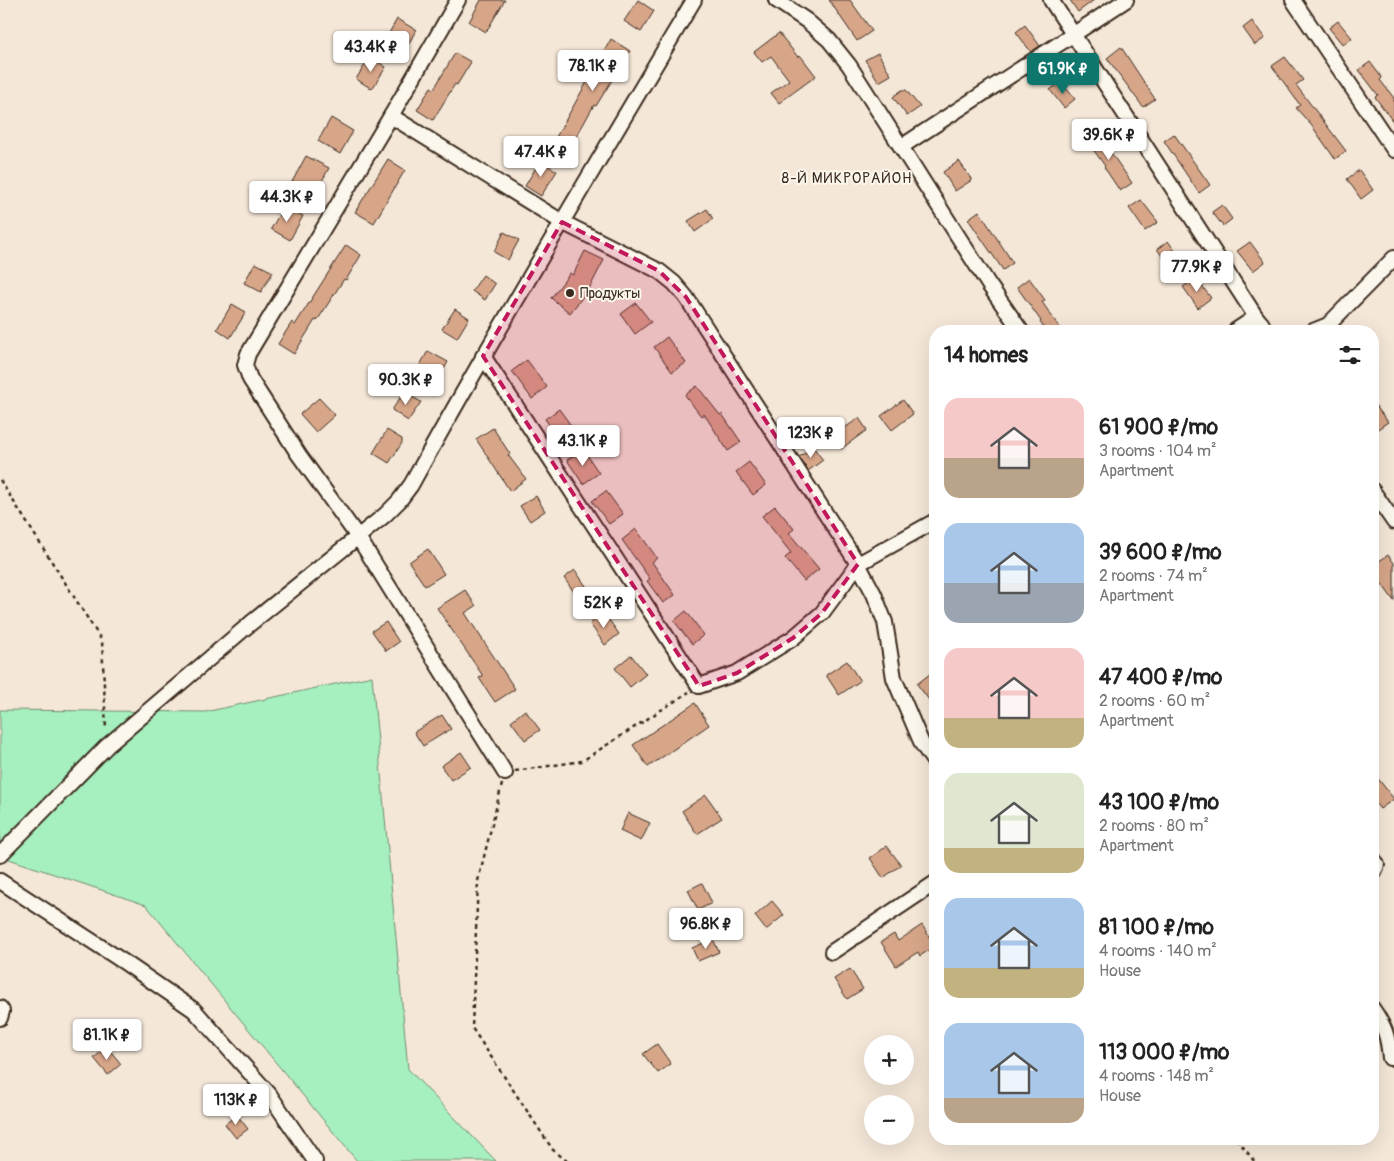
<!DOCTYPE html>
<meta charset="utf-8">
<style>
:root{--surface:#fff;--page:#f6f6f6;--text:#222;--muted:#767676;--accent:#0f766e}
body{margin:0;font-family:Pangolin,sans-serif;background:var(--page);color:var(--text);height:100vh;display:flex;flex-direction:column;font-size:19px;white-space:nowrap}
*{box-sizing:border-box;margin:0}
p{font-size:16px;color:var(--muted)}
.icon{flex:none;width:28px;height:28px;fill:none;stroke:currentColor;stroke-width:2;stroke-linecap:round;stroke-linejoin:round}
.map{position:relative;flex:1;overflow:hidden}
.details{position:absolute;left:929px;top:325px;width:450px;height:820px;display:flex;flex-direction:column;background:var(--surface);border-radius:20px;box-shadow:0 5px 20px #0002}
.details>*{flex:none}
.tools{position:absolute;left:864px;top:1035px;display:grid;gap:10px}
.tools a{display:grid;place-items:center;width:50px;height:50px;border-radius:50%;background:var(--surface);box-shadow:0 5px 20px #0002;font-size:25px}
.price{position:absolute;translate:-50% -42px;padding:0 11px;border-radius:5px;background:#fff;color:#222;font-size:16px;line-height:32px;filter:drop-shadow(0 1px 2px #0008)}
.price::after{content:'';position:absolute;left:50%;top:30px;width:15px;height:11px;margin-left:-8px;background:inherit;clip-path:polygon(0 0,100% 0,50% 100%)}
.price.current{background:var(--accent);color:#fff}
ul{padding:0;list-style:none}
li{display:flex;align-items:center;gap:15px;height:125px;padding:0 15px}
li span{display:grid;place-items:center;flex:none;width:140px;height:100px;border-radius:15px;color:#555}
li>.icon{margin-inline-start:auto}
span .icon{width:60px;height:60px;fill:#fffc;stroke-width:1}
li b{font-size:21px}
h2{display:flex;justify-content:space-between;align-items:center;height:60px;padding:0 15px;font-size:21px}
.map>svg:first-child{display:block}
.green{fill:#a6efbe;stroke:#708c6e}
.building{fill:#d7a689;stroke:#3b2a1e}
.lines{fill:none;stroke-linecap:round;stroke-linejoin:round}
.minor-casing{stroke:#3b2a1e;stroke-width:18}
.path{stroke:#3b2a1e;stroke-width:2.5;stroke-dasharray:4 4;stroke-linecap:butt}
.minor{stroke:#fbf7ec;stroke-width:14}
.marked{fill:#c2185b;fill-opacity:0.2;stroke:#c2185b;stroke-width:4;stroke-dasharray:10 6;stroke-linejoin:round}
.poi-dot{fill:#3b2a1e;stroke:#fbf7ec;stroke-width:2}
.labels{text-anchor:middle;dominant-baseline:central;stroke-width:4;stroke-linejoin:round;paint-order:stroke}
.poi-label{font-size:14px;fill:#3b2a1e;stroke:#fbf7ec;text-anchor:start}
.neighbourhood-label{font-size:15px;letter-spacing:1px;fill:#3b2a1e;stroke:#fbf7ec}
</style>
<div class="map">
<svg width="1394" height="1161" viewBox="0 0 1394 1161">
<rect width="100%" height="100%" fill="#f4e7d8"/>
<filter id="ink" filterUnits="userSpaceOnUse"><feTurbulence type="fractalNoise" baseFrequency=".02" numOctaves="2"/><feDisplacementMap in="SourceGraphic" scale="10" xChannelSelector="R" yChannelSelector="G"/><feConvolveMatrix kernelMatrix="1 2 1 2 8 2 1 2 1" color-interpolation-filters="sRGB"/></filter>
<g filter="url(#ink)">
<path class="green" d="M372 676 408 1069 496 1161H357L146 905 0 856V710L205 712Z"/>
<g class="building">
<path d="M481 0H505L486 32 469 22Z"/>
<path d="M638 0 654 11 641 32 624 21Z"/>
<path d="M829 0H850L872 31 857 41Z"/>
<path d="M1070 0H1094L1078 12Z"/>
<path d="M397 19 416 30 404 53 384 42Z"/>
<path d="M1252 21 1265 38 1255 45 1243 28Z"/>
<path d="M1338 21 1352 38 1343 45 1329 28Z"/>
<path d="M1025 25 1040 46 1031 52 1016 32Z"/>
<path d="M779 33 798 57 800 55 816 76 779 103 771 93 789 80 771 56 762 62 754 52Z"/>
<path d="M611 39 630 51 596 106 594 105 570 148 555 139Z"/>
<path d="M1121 47 1155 99 1143 107 1107 58Z"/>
<path d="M455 53 471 62 457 85 455 84 433 120 417 110 431 87 434 89Z"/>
<path d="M878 53 891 75 879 82 865 60Z"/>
<path d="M370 57 386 67 372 89 356 79Z"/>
<path d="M1285 57 1303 80 1296 85 1346 151 1335 159 1312 126 1296 108 1300 105 1272 66Z"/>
<path d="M1370 62 1382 78 1380 80 1394 98V123L1375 97 1378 95 1359 70Z"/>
<path d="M1061 82 1075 99 1064 108 1050 90Z"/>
<path d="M902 90H906L920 107 907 116 893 97Z"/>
<path d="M331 118 353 131 340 154 318 141Z"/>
<path d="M1095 130 1132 183 1120 191 1104 167 1105 166 1085 138Z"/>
<path d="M1174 134 1210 185 1199 193 1164 141Z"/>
<path d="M306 156 329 168 315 194 292 182Z"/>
<path d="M388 159 405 170 374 223 355 212Z"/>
<path d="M540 161 557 171 541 196 525 186Z"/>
<path d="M959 161 972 180 955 191 943 172Z"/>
<path d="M1359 170 1373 190 1361 199 1347 179Z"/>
<path d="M1141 200 1158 222 1145 231 1129 208Z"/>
<path d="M1222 205 1232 219 1223 226 1212 212Z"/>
<path d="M284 206 303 216 290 240 271 229Z"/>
<path d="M707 209 713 219 695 232 688 221Z"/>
<path d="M979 211 1013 263 1003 270 968 219Z"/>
<path d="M504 232 519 240 508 260 494 252Z"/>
<path d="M1168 241 1182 261 1171 268 1157 249Z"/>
<path d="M1250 242 1265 262 1253 271 1237 251Z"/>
<path d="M346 245 361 255 346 280 344 279 317 321 315 320 294 354 278 344 292 322 295 325Z"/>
<path d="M585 251 604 260 589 289 570 313 551 298 570 273 573 275Z"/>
<path d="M255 263 273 272 261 292 244 283Z"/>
<path d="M483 275 495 284 485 300 472 291Z"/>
<path d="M1029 278 1045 300 1042 302 1062 331H1046L1040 322 1041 321 1017 287Z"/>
<path d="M1196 278 1211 298 1198 308 1183 287Z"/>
<path d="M636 303 651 322 635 334 621 314Z"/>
<path d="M232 304 246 312 230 338 217 329Z"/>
<path d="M455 309 469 318 457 338 442 329Z"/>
<path d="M667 337 686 363 672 372 654 347Z"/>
<path d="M428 351 448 362 436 383 416 372Z"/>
<path d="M527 360 547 387 532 399 512 371Z"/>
<path d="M697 386 720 415 722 414 741 442 728 451 704 414 701 416 685 395Z"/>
<path d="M404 392 421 402 408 421 392 410Z"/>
<path d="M319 398 335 415 316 432 300 414Z"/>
<path d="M903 400 913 414 892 430 881 416Z"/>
<path d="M1372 401 1388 422 1372 433Z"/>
<path d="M559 409 575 431 561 441 545 419Z"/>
<path d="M859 418 867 430 841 449 832 437Z"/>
<path d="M493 428 510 454 508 455 526 479 510 491 476 439Z"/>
<path d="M387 430 402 439V443L389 463 373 453Z"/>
<path d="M813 447 823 460 808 471 799 457Z"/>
<path d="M583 449 599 473 583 484 567 460Z"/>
<path d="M749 462 766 485 753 495 736 472Z"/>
<path d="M606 491 623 514 609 524 592 501Z"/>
<path d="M536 496 545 511 530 521 520 506Z"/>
<path d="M775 506 794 529 789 533 819 569 804 581 785 558 791 553 762 516Z"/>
<path d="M636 529 657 558 652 562 675 595 663 603 647 581 650 579 622 540Z"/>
<path d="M428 549 444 574 425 586 409 562Z"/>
<path d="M1388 555 1394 563V601L1372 570V566Z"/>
<path d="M575 570 592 595 581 602 564 578Z"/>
<path d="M465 590 476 606 465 613 515 689 495 702 479 678 483 676 437 608Z"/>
<path d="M686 611 704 635 692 644 674 621Z"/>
<path d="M604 613 619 634 605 645 590 624Z"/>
<path d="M386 622 399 642 386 651 372 631Z"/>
<path d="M631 655 646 674 630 687 615 668Z"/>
<path d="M847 661 860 681 839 695 826 675Z"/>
<path d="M935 670V708L917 684Z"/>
<path d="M695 703 709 725 648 767 633 745Z"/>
<path d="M525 710 540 730 525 740 511 721Z"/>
<path d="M442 715 451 729 423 746 414 732Z"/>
<path d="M461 752 471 767 451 780 441 766Z"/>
<path d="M1372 771 1394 799 1380 809 1372 799Z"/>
<path d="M706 795 722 818 697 834 682 811Z"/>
<path d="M628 813 650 823 641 841 620 831Z"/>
<path d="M887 846 901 865 883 878 870 858Z"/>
<path d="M702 883 712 903 698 910 688 890Z"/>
<path d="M772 901 784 915 766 930 755 916Z"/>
<path d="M922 925 935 946 920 956 918 952 896 966 881 942 894 934 898 941Z"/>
<path d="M713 939 719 952 698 961 692 948Z"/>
<path d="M850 969 863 989 847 999 834 979Z"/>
<path d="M657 1044 671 1064 658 1073 643 1054Z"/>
<path d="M107 1047 121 1064 108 1075 94 1058Z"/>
<path d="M237 1115 248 1129 236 1138 225 1124Z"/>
</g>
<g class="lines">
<g class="minor-casing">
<g id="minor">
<path d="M458 0 391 116 248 354 245 365 250 379 299 455 358 537 505 773"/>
<path d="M776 0 807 21 829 40 849 65 989 285 1021 331"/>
<path d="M1051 0 1265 331"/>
<path d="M1293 0 1394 150"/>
<path d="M391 116 562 222 659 271 674 283 686 297 858 564 822 613 793 638 737 673 699 686 483 356"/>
<path d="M901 147 1126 0"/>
<path d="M1235 331 1256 317 1262 324"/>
<path d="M1313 331 1328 325 1394 258"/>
<path d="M1372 490 1394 522"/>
<path d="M935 521 858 564 874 594 885 622 894 678 922 744 935 763"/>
<path d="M0 855 107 746 251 623 385 515 399 501 411 485C502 321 598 161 694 0"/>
<path d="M1372 857 1377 865 1372 876"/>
<path d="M0 881 127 964 194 1010 269 1094 315 1161"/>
<path d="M832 952 935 883"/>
<path d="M0 1008 2 1011 0 1018"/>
<path d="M1372 1008C1385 1027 1388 1036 1390 1058"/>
</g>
</g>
<g class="path">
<path d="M0 480 102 641 106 730"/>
<path d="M515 771 582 761 689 692"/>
<path d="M502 784 478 881 472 1028 553 1150 567 1161"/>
<path d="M1237 1139 1254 1161"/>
</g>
<use href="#minor" class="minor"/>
</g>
</g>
<path class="marked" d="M562 222 659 271 686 297 858 564 822 613 793 638 737 673 699 686 483 356Z"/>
<circle class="poi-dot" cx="570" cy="293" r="5"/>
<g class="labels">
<g class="poi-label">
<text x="580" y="293">Продукты</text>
</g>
<g class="neighbourhood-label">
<text x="847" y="178">8-Й МИКРОРАЙОН</text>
</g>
</g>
</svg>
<div class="tools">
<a>+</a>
<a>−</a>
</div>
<b class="price" style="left:371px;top:73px">43.4K ₽</b>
<b class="price" style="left:593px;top:92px">78.1K ₽</b>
<b class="price current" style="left:1063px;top:95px">61.9K ₽</b>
<b class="price" style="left:1109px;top:161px">39.6K ₽</b>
<b class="price" style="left:541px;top:178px">47.4K ₽</b>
<b class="price" style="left:287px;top:223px">44.3K ₽</b>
<b class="price" style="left:1197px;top:293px">77.9K ₽</b>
<b class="price" style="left:406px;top:406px">90.3K ₽</b>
<b class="price" style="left:811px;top:459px">123K ₽</b>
<b class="price" style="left:583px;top:467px">43.1K ₽</b>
<b class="price" style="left:604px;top:629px">52K ₽</b>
<b class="price" style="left:706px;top:950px">96.8K ₽</b>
<b class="price" style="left:107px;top:1061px">81.1K ₽</b>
<b class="price" style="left:236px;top:1126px">113K ₽</b>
<section class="details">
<h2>14 homes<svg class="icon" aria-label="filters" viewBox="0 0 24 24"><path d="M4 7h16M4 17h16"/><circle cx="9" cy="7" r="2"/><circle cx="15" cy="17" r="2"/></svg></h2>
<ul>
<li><span style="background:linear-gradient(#f6c9c9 60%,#b9a48a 0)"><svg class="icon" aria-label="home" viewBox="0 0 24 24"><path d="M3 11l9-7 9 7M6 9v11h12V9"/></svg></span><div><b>61 900 ₽/mo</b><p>3 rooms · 104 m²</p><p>Apartment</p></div></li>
<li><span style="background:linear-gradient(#a9c7e8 60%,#9aa5b1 0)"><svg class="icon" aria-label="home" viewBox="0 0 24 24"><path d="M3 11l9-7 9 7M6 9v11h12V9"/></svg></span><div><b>39 600 ₽/mo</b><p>2 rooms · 74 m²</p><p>Apartment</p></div></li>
<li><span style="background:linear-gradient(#f6c9c9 70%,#c2b280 0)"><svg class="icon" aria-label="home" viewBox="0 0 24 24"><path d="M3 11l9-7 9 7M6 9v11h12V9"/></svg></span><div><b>47 400 ₽/mo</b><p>2 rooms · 60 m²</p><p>Apartment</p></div></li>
<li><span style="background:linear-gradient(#dfe7d0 75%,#c2b280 0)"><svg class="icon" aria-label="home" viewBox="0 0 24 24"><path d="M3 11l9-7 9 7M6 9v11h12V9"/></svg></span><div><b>43 100 ₽/mo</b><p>2 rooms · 80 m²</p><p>Apartment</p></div></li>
<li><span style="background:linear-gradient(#a9c7e8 70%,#c2b280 0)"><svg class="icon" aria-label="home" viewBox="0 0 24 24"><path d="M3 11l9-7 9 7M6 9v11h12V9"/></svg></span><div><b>81 100 ₽/mo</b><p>4 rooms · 140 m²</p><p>House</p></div></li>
<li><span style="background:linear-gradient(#a9c7e8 75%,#b9a48a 0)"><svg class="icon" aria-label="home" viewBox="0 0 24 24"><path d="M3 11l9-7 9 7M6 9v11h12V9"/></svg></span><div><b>113 000 ₽/mo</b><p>4 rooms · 148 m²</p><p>House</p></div></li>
</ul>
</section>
</div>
